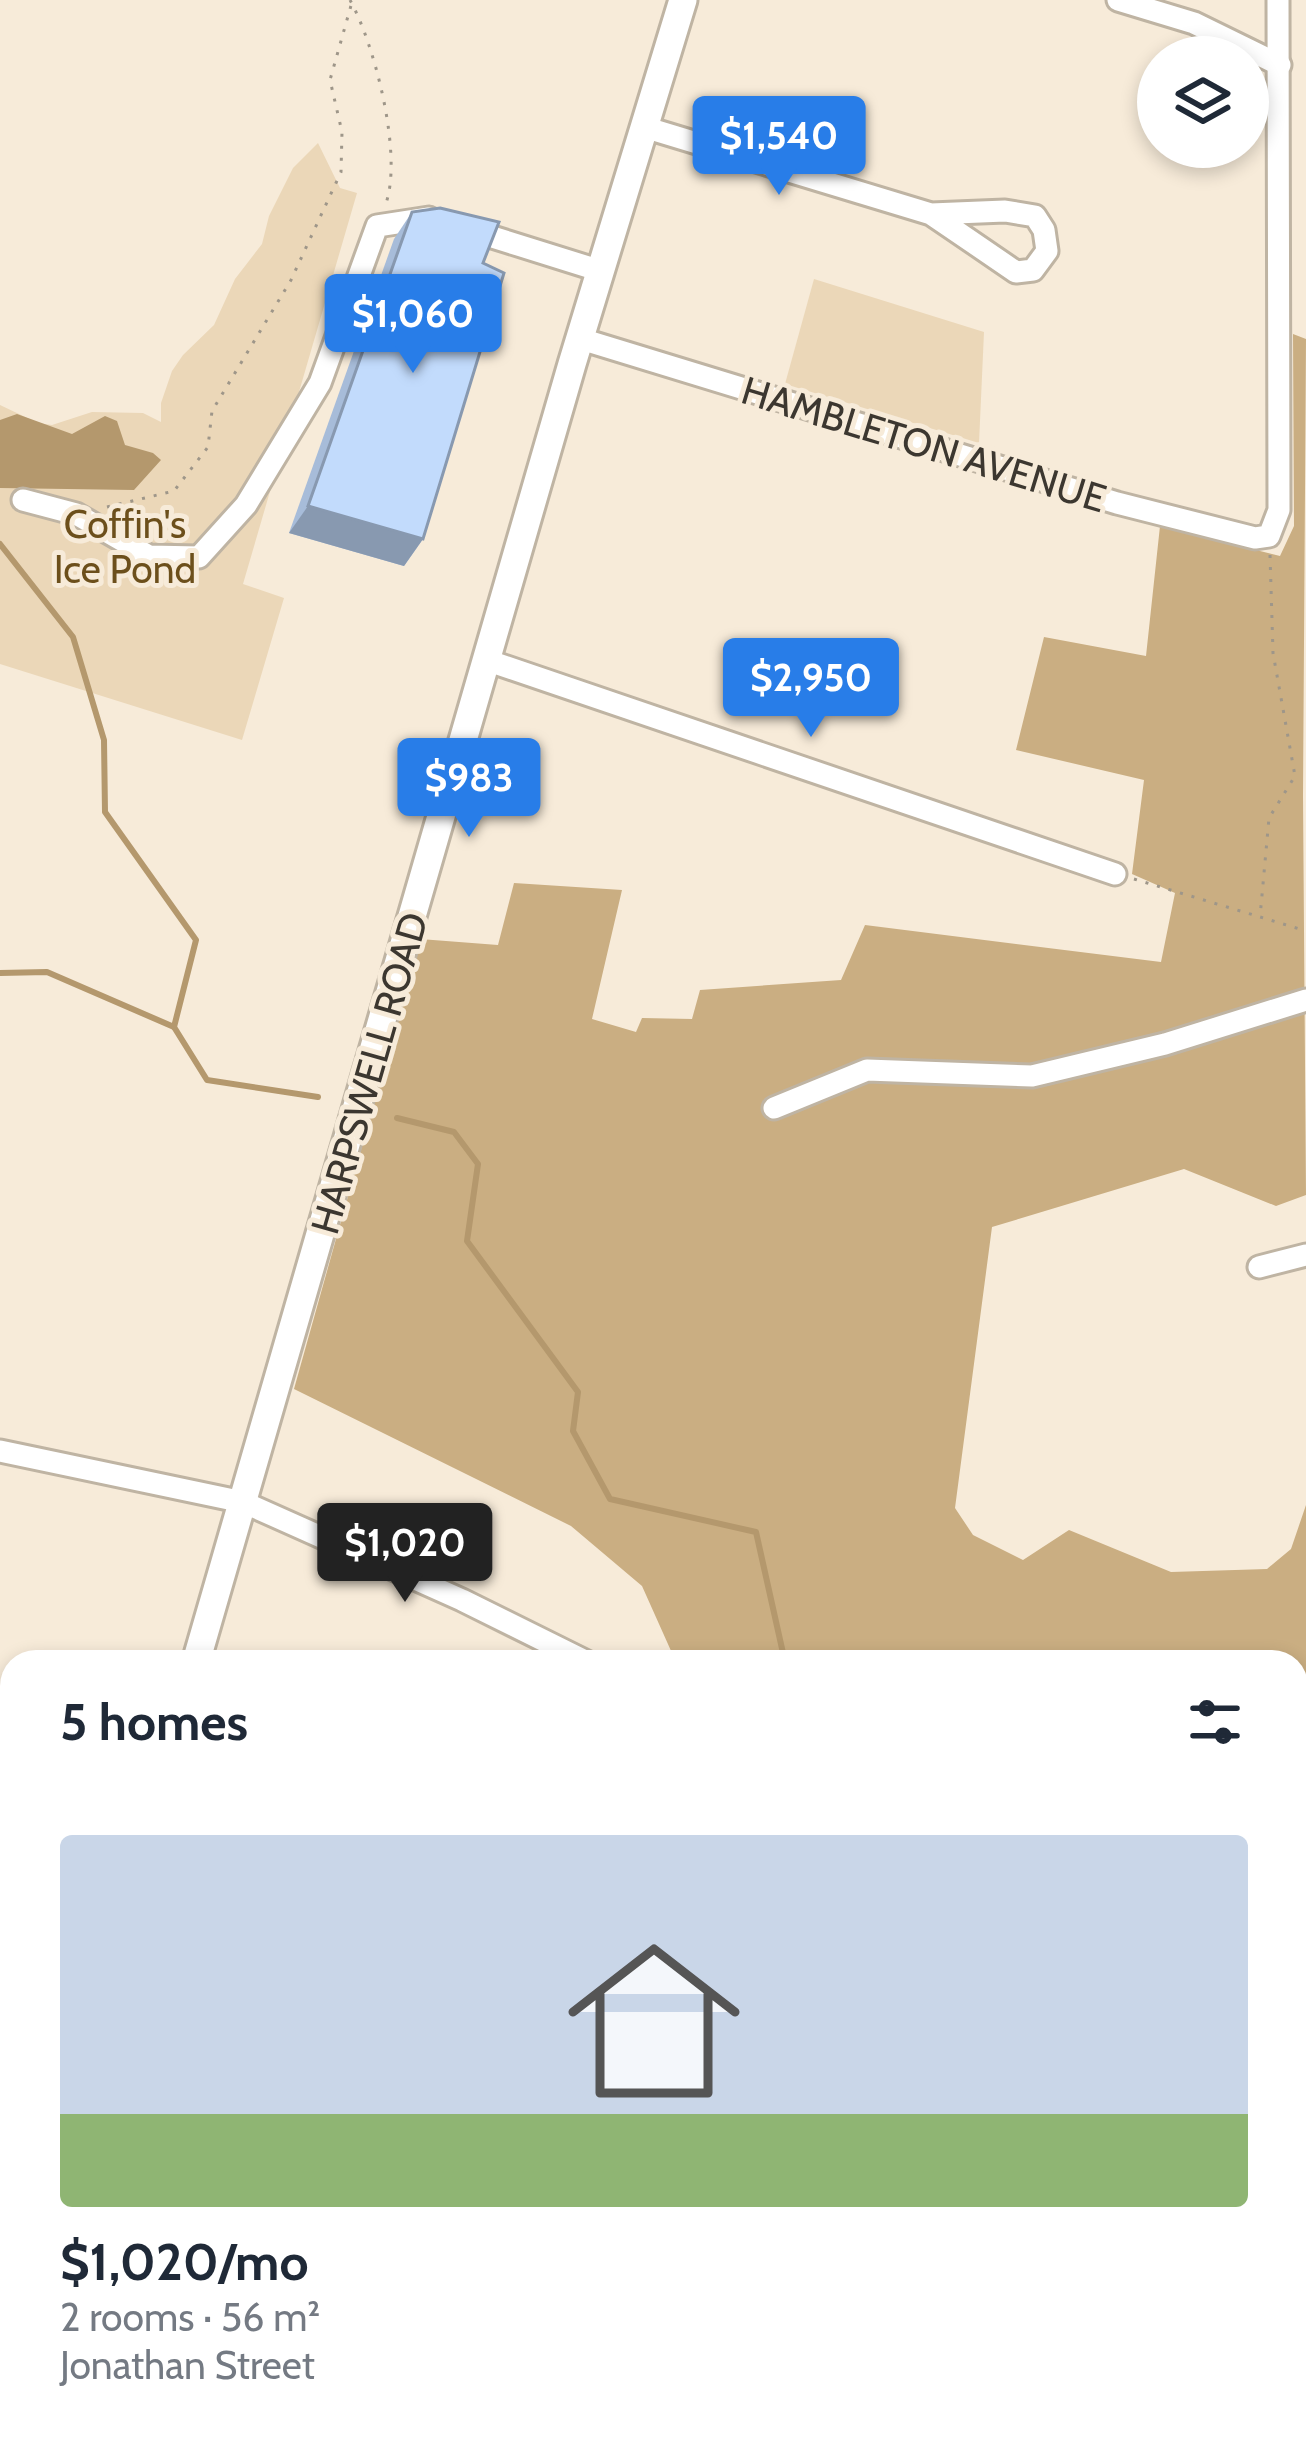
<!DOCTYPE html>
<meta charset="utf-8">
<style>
:root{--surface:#fff;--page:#f6f6f7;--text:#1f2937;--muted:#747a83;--line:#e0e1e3;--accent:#287de8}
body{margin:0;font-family:Cabin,sans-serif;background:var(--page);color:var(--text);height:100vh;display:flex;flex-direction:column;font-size:45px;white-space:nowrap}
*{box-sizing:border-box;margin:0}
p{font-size:39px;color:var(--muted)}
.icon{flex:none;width:66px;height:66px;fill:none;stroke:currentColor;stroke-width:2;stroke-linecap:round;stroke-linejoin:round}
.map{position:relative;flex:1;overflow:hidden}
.details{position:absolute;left:0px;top:1650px;width:1308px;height:807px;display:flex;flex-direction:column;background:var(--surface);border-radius:36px 36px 0 0;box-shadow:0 6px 18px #0003}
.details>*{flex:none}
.buttons{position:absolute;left:1137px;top:36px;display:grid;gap:24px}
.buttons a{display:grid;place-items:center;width:132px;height:132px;border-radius:50%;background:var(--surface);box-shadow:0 6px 18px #0003;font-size:60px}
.price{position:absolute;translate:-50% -102px;padding:0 27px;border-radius:12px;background:var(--accent);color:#fff;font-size:39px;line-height:78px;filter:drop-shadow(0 3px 6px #0008)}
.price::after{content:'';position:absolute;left:50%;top:72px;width:36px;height:27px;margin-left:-18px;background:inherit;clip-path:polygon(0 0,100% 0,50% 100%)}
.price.on{background:#222;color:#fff}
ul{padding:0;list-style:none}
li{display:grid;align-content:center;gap:24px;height:636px;padding:0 60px}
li+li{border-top:3px solid var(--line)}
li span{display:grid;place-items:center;height:372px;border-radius:12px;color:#555}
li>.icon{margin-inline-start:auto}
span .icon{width:216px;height:216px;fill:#fffc;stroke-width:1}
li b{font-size:51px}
h2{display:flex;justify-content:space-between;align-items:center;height:144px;padding:0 60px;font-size:51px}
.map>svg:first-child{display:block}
.green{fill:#ebd7b8}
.forest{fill:#caae82}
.water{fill:#b4986d}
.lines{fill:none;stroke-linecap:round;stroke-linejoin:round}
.stream{stroke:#b4986d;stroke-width:6}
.minor-casing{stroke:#bfb4a3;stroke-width:27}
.major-casing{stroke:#bfb4a3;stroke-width:33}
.path{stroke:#9e9689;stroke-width:3;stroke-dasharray:3 9;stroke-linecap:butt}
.minor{stroke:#fff;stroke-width:21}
.major{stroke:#fff;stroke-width:27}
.wall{fill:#a7bcd9}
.shaded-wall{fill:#8899b0}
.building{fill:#c2dbfc;stroke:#8899b0;stroke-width:3}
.labels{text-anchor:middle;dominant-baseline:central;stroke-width:10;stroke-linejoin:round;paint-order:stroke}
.street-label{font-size:39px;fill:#3c3730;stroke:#f7ebd9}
.park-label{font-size:39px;fill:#6c4f1b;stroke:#f7ebd9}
</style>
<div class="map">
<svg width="1306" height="2456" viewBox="0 0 1306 2456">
<rect width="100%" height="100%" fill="#f7ebd9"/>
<g class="green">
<path d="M318 143 340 188 357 193 243 584 284 598 242 740 0 664V405L38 423 52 425 92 412 143 413 161 422V403L172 371 183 355 214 325 235 279 262 244 269 216 293 168Z"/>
<path d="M814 279 984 332 979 443 785 384Z"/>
<path d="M1033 2445H1269L1270 2456H1046Z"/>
</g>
<g class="forest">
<path d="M1293 334 1306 339 1303 796 1306 1195 1276 1206 1184 1169 992 1227 955 1508 973 1535 1023 1560 1069 1530 1171 1572 1267 1569 1291 1549 1306 1505V2059L1296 2065V1662H676L642 1586 571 1526 294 1389 420 939 498 945 514 883 622 890 592 1019 636 1032 642 1018 692 1019 700 990 841 980 865 925 1161 962 1175 893 1132 874 1144 780 1016 750 1044 637 1146 656 1160 526 1280 556 1294 526Z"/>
<path d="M1306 2084V2327L1296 2281V2091Z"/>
<path d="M1296 2380 1306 2391V2456H1270L1269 2445H1296Z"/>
<path d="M741 2445H1033L1046 2456H723Z"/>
</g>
<path class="water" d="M17 414 72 434 105 416 117 421 125 445 153 453 161 460 134 490 0 488V420Z"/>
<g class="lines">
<g class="stream">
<path d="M0 544 73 637 104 740 105 812 196 940 174 1027 207 1080 318 1097"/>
<path d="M0 973 47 972 174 1027"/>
<path d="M397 1118 454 1132 478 1164 467 1241 578 1392 573 1431 610 1499 756 1532 785 1662"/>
<path d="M1296 2342 1306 2360"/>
</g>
<g class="minor-casing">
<g id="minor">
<path d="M1118 0 1194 23 1280 65"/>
<path d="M644 127 931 214 1005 211 1035 216 1044 230 1047 251 1033 270 1016 272 931 214"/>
<path d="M470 230 601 271"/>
<path d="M581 339 1117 503 1255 538 1269 536 1279 510 1278 0"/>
<path d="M23 500 76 514 149 556 199 557 246 505 320 383 377 226 429 218"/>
<path d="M489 661 1115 874"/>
<path d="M774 1108 867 1070 1032 1076 1165 1044 1306 1000"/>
<path d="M1259 1267 1306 1255"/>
<path d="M0 1451 243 1502 462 1600 587 1662"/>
<path d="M0 1751 12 1754"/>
<path d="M0 2013 12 2017"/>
</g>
</g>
<g class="major-casing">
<g id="major">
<path d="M196 1662 572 364 683 0"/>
<path d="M0 2351 12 2307"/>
</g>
</g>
<g class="path">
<path d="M350 0C375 45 404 158 385 206"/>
<path d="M107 507 174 491 208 447 212 411 291 280 341 172 342 132 330 80 352 2"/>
<path d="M1270 555 1273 653 1295 776 1269 818 1260 917 1306 931"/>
<path d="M1134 879 1257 916"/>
<path d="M1296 2079 1306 2073"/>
<path d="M702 2456 719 2445"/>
</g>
<use href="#minor" class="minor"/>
<use href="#major" class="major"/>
</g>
<path class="wall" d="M412 212 483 263 423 539 404 566 289 533 394 239Z"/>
<path class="shaded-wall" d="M308 506 423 539 404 566 289 533Z"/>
<path class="building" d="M440 208 499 222 483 263 504 273 423 539 308 506 412 212Z"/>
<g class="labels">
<g class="street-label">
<text transform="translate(924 444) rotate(17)">HAMBLETON AVENUE</text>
<text transform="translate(369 1073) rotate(-74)">HARPSWELL ROAD</text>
</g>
<g class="park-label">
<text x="125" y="524">Coffin's<tspan x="125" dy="45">Ice Pond</tspan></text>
</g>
</g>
</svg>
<div class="buttons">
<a><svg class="icon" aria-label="layers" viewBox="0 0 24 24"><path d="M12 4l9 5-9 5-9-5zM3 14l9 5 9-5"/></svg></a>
</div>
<b class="price" style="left:779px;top:198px">$1,540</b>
<b class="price" style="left:413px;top:376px">$1,060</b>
<b class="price" style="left:811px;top:740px">$2,950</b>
<b class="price" style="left:469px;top:840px">$983</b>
<b class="price on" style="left:405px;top:1605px">$1,020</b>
<section class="details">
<h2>5 homes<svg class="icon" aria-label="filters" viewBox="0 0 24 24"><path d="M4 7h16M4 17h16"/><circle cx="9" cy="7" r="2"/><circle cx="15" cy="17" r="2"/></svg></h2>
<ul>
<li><span style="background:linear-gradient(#c9d6e8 75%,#8fb573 0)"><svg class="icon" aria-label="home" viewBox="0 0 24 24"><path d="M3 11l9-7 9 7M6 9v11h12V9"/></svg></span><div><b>$1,020/mo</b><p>2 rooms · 56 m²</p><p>Jonathan Street</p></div></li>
</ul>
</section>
</div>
